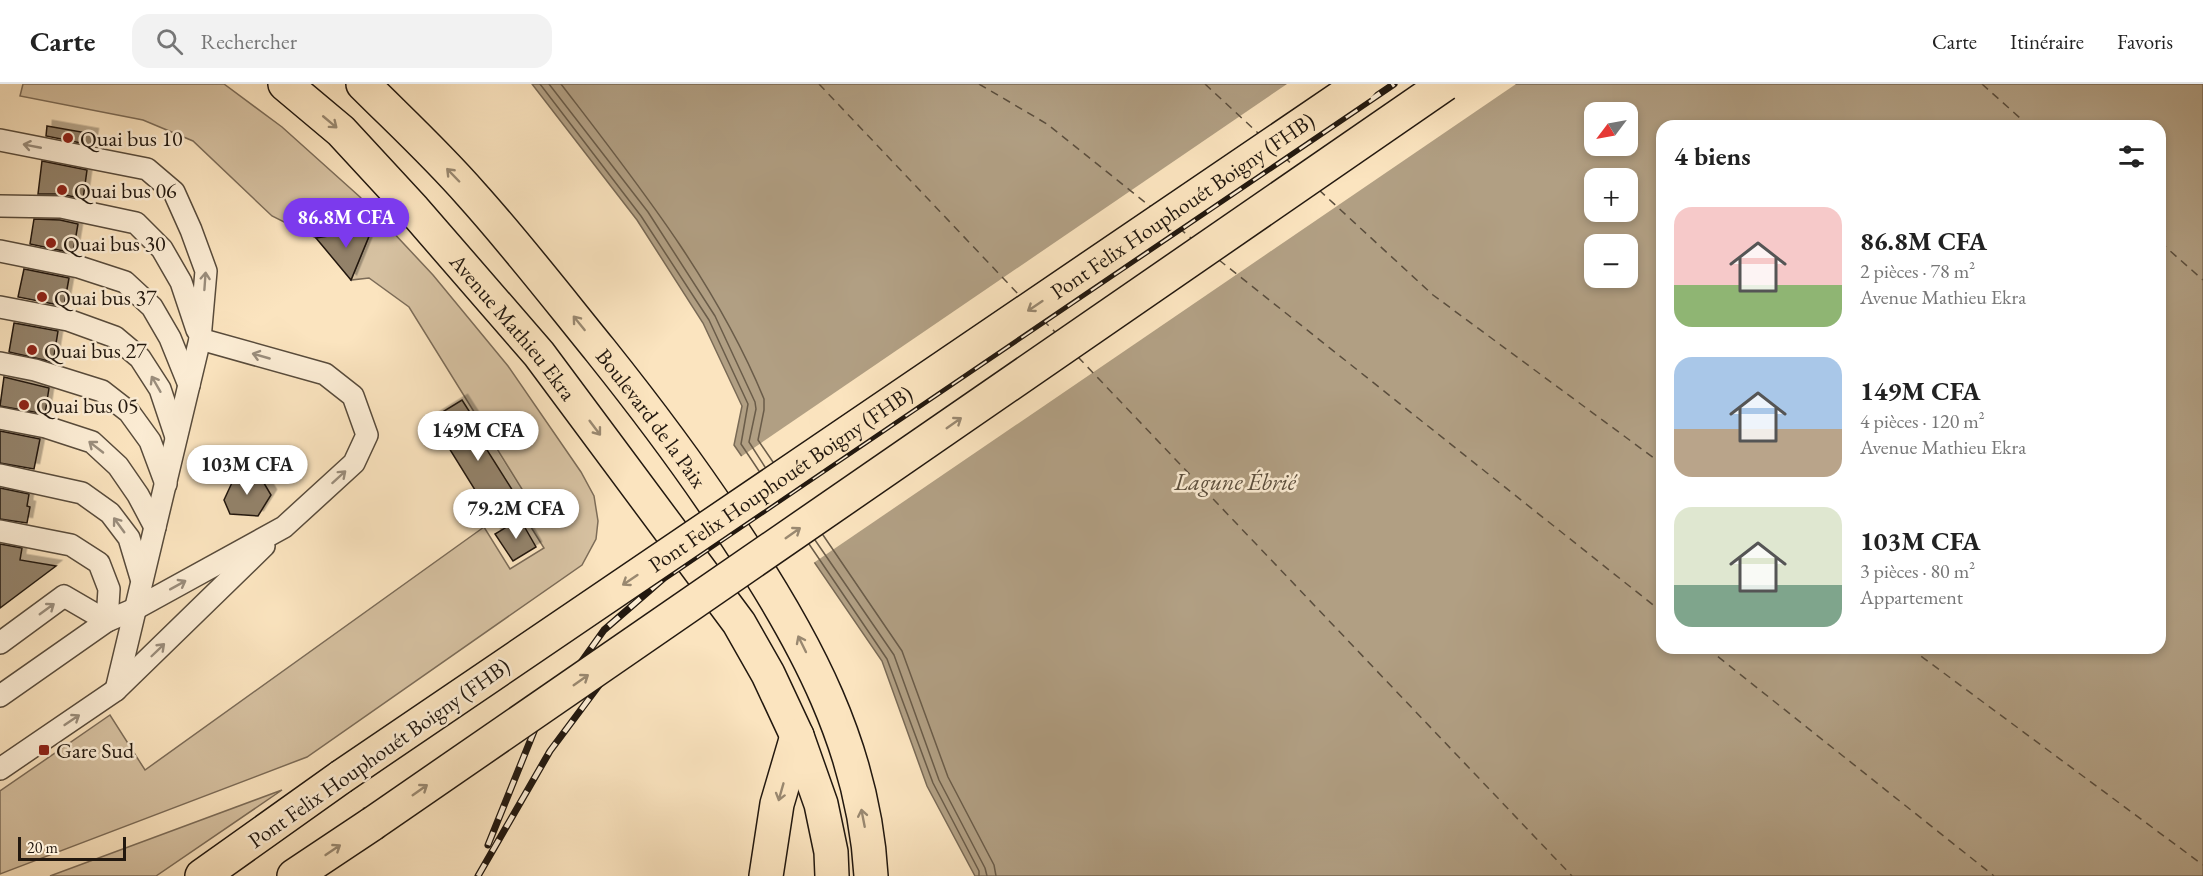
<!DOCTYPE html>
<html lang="fr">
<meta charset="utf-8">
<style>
:root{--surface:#fff;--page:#f2f2f2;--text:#222;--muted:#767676;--line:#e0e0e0;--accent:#7c3aed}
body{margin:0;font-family:"EB Garamond",serif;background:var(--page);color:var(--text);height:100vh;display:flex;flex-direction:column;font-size:22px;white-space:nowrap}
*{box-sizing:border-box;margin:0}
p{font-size:20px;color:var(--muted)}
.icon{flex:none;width:33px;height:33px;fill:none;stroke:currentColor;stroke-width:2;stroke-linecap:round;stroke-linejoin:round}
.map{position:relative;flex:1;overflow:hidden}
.sheet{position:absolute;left:1656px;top:36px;width:510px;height:534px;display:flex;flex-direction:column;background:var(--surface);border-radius:18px;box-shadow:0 3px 9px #0003}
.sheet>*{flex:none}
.needle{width:39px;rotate:238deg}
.tools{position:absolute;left:1584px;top:18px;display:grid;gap:12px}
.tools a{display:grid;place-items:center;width:54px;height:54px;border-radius:12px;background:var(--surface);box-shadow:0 3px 9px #0003;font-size:30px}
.scale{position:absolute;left:18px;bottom:15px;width:108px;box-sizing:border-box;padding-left:6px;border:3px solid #22180f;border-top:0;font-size:16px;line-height:21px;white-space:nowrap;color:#22180f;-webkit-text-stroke:4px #fcedd5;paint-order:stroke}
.price{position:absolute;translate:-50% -51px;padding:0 14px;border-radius:21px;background:#fff;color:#222;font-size:20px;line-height:39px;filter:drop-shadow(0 2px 3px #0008)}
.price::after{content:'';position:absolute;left:50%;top:36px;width:18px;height:14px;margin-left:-9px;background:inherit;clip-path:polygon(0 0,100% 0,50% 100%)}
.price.on{background:var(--accent);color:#fff}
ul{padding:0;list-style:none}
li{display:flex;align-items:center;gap:18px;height:150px;padding:0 18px}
li span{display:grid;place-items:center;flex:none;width:168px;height:120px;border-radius:18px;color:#555}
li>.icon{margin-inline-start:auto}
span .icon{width:72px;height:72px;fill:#fffc;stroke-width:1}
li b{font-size:26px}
h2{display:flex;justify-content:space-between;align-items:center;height:72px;padding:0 18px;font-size:26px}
header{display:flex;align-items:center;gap:36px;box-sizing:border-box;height:84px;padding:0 30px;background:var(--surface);border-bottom:2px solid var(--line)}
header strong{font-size:28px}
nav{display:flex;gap:33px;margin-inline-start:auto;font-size:21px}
.search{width:420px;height:54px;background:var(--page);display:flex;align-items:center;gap:15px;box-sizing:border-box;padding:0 21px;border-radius:18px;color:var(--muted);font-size:22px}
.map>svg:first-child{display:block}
.green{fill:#d6c1a1;stroke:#7c6c58;stroke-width:1.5}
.water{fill:#b19f83;stroke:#786955;stroke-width:1.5;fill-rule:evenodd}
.pier{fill:#fbe4bf}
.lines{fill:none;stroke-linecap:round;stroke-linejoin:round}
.shore{stroke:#6a5c49;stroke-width:1.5}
.ferry{stroke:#5b4e3d;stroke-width:1.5;stroke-dasharray:8 6;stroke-linecap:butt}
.building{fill:#93826b;stroke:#22180f;stroke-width:1.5;filter:url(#shadow)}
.service-casing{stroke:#584b3b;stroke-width:24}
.primary-casing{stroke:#22180f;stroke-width:36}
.service{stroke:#fcedd5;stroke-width:21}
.primary{stroke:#fbe4bf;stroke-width:33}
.rail-casing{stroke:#22180f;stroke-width:7}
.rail{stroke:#fcedd5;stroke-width:4.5;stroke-dasharray:14;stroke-linecap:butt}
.primary-bridge-casing{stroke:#22180f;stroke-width:36;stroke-linecap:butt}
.primary-bridge{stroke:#fbe4bf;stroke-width:33}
.oneway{stroke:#998870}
.oneway2{stroke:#9a8d7c}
.poi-dot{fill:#8f2418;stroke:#fcedd5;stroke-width:2}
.labels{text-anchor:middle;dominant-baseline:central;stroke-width:5;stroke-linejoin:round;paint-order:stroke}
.poi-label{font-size:22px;fill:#22180f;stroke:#fcedd5;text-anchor:start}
.street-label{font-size:22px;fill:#22180f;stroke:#fcedd5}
.water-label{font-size:24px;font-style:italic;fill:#5b4e3d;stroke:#fcedd5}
</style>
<header>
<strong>Carte</strong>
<div class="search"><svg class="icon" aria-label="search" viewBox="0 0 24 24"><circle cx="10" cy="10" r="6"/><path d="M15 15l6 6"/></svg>Rechercher</div>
<nav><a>Carte</a><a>Itinéraire</a><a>Favoris</a></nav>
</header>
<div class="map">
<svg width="2203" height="792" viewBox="0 0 2203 792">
<defs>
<filter id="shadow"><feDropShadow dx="5.5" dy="-5.5" stdDeviation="0" flood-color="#0004"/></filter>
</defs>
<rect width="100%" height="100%" fill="#fbe4bf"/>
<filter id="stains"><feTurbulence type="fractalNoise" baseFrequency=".00333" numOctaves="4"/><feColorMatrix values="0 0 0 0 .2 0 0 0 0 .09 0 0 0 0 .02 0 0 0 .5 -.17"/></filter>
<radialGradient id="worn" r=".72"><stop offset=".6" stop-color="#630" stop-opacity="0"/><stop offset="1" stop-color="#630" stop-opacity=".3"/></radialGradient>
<g class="green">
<path d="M23 0H224L282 43 360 113 433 191 508 282 581 388 594 412 598 437 596 455 582 481 307 673 0 790V707L110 631 145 686 484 443 510 485 544 464 524 432 535 426 409 223 369 194 351 196 372 145 316 154 272 132 193 57 143 36 20 12Z"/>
<path d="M282 706 156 792H50Z"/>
</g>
<path class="water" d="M532 0H2203V792H975L927 702 882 577 734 361 742 322 703 239 637 136ZM1594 28H1628V62H1594ZM1662 42H2160V564H1662ZM1594 94H1628V128H1594ZM1594 160H1628V194H1594Z"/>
<path class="pier" d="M1287 0H1516L812 480 739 374Z"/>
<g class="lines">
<g class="shore">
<path d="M540 0 641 132 709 236 748 320 741 360 759 387"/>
<path d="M549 0 648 128 715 232 755 318 756 325 749 358 765 383"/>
<path d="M561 0C637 99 716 198 764 315V326L758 356 773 378"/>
<path d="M823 451 902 567 948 693 994 781 996 792"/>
<path d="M815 456 894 571 939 696 985 784 987 792"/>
<path d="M809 460 887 575 933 699 979 787V792"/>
</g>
<g class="ferry">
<path d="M819 0 1021 213"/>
<path d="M979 0 1047 40 1151 123"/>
<path d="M1205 0 1258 49"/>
<path d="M1982 0 2029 42"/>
<path d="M1284 73 1296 84"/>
<path d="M1319 106 1433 211 1662 380"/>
<path d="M1179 144 1191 154"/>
<path d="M2160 158 2203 196"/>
<path d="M1219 176 1662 528"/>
<path d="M1043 236 1056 249"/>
<path d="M1078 273 1572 792"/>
<path d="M1707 564 1994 792"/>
<path d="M1910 564 2203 781"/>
</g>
</g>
<g class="building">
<path d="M47 42 93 50 91 61 46 52Z"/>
<path d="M42 77 87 86 83 115 61 110H38Z"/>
<path d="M34 135 60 136 78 140 73 169 30 160Z"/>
<path d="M372 145 351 196 316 154Z"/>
<path d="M24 185 69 194 64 222 18 213Z"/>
<path d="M14 239 58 247 53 278 9 268Z"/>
<path d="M4 293 49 304 45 330 0 322Z"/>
<path d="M462 316 492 363 487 366 525 426 498 443 431 335Z"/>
<path d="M0 347 40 355 34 385 0 379Z"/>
<path d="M236 390 261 394 271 411 258 432 230 430 224 416Z"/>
<path d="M0 404 29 410 27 422 30 423 27 439 0 435Z"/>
<path d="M520 435 536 463 513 477 495 450Z"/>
<path d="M0 460 22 464 20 476 56 482 0 524Z"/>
</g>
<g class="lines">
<g class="service-casing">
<g id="service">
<path d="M0 56 147 85 174 108 191 146 206 187 200 255 116 606"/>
<path d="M0 122 61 123 136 139 162 165 181 198 197 246"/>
<path d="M0 167 79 183 125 198 152 223 170 254 189 301"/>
<path d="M0 223 68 236 115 253 140 274 160 305 176 353"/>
<path d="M0 279 35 286 102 307 129 328 150 357 166 400"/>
<path d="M0 334 46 343 92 358 118 382 138 411 155 443"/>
<path d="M0 391 82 409 110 429 129 454 141 494"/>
<path d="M0 447 71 461 99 479 109 505 107 537"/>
<path d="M0 559 64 512 107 537"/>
<path d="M0 612 107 537 135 525 284 443 354 379 367 351 353 312 325 290 200 255"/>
<path d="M0 685 116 606 264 462"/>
</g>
</g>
<g class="primary-casing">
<g id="primary">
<path id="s1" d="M285 0 341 47 414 126 539 270 739 539 768 590 797 652 821 720 831 768 832 792"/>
<path id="s2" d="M363 0C399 36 437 71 471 110 516 160 557 213 600 266 648 326 694 387 736 452 805 556 864 664 871 792"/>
<path d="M202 792 341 693"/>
<path d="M294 792 372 740"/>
<path d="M766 792 777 720 797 652"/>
</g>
</g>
<use href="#service" class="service"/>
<use href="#primary" class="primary"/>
<g class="rail-casing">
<g id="rail">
<path d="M488 761 537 640 604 546 664 494 1394 0"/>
<path d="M478 792 550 667 606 592 680 516 1442 0"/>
</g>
</g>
<use href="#rail" class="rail"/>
<g class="primary-bridge-casing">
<g id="primary-bridge">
<path id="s3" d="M341 693 1361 0"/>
<path d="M372 740 1445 0"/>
</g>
</g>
<use href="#primary-bridge" class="primary-bridge"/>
</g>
<defs><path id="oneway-shaft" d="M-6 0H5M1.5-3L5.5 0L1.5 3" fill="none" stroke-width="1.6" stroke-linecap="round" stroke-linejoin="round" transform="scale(1.5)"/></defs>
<g class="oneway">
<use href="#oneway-shaft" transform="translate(330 38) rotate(40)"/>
<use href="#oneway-shaft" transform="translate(453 91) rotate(-134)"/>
<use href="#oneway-shaft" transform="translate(1035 222) rotate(146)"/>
<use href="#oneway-shaft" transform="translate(579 239) rotate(-129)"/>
<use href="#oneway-shaft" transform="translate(954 339) rotate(-35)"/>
<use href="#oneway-shaft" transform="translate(595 344) rotate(53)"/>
<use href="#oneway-shaft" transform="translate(793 449) rotate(-35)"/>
<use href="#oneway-shaft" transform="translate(630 496) rotate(146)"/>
<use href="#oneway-shaft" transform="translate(802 560) rotate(-116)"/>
<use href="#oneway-shaft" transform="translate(581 596) rotate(-35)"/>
<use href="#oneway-shaft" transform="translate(420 706) rotate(-35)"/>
<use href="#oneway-shaft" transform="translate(781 708) rotate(106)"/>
<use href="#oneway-shaft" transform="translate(863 734) rotate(-101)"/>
<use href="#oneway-shaft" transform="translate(333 766) rotate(-34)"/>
</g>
<g class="oneway2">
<use href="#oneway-shaft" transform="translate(32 62) rotate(-169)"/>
<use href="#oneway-shaft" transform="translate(205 197) rotate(-86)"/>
<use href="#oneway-shaft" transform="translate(261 272) rotate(-164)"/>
<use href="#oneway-shaft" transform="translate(156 300) rotate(-120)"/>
<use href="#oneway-shaft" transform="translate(96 363) rotate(-142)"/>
<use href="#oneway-shaft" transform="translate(339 393) rotate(-42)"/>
<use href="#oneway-shaft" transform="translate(119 441) rotate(-126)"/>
<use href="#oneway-shaft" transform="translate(178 501) rotate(-29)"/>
<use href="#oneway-shaft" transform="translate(47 525) rotate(-36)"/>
<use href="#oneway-shaft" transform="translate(158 566) rotate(-44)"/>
<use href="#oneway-shaft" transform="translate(72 636) rotate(-34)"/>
</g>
<g class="poi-dot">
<circle cx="68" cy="54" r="6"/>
<circle cx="62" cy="106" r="6"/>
<circle cx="51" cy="159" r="6"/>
<circle cx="42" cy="213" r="6"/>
<circle cx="32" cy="266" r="6"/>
<circle cx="24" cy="321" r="6"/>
<rect x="38" y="660" width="12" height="12" rx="3"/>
</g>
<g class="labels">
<g class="poi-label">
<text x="80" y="54">Quai bus 10</text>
<text x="74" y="106">Quai bus 06</text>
<text x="63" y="159">Quai bus 30</text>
<text x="54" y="213">Quai bus 37</text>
<text x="44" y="266">Quai bus 27</text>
<text x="36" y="321">Quai bus 05</text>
<text x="56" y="666">Gare Sud</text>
</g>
<g class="street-label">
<text stroke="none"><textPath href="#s3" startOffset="1017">Pont Felix Houphouét Boigny (FHB)</textPath></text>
<text stroke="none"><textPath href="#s1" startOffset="334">Avenue Mathieu Ekra</textPath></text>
<text stroke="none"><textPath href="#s2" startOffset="442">Boulevard de la Paix</textPath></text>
<text stroke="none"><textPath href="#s3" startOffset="531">Pont Felix Houphouét Boigny (FHB)</textPath></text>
<text transform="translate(379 669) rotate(-35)">Pont Felix Houphouét Boigny (FHB)</text>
</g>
<g class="water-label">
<text x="1235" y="397">Lagune Ébrié</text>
</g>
</g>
<rect width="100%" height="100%" filter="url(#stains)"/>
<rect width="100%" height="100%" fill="url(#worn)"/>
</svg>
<div class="tools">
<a><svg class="needle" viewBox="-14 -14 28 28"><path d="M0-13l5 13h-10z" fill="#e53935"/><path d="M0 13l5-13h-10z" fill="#767676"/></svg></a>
<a>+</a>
<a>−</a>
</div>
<div class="scale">20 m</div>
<b class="price on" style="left:346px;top:165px">86.8M CFA</b>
<b class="price" style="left:478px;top:378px">149M CFA</b>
<b class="price" style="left:247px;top:412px">103M CFA</b>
<b class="price" style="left:516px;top:456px">79.2M CFA</b>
<section class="sheet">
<h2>4 biens<svg class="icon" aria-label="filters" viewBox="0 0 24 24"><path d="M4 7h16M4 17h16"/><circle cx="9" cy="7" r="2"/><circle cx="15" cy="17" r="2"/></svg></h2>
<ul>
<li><span style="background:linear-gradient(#f6c9c9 65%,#8fb573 0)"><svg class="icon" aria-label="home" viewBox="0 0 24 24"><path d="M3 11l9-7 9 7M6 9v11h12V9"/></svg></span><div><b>86.8M CFA</b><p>2 pièces · 78 m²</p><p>Avenue Mathieu Ekra</p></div></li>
<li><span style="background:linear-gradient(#a9c7e8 60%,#b9a48a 0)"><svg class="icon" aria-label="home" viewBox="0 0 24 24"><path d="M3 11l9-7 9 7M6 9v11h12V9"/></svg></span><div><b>149M CFA</b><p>4 pièces · 120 m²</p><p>Avenue Mathieu Ekra</p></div></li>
<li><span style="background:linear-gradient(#dfe7d0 65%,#7fa58c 0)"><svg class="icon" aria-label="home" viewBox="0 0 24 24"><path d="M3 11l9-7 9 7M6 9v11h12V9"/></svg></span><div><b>103M CFA</b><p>3 pièces · 80 m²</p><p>Appartement</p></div></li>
</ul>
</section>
</div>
